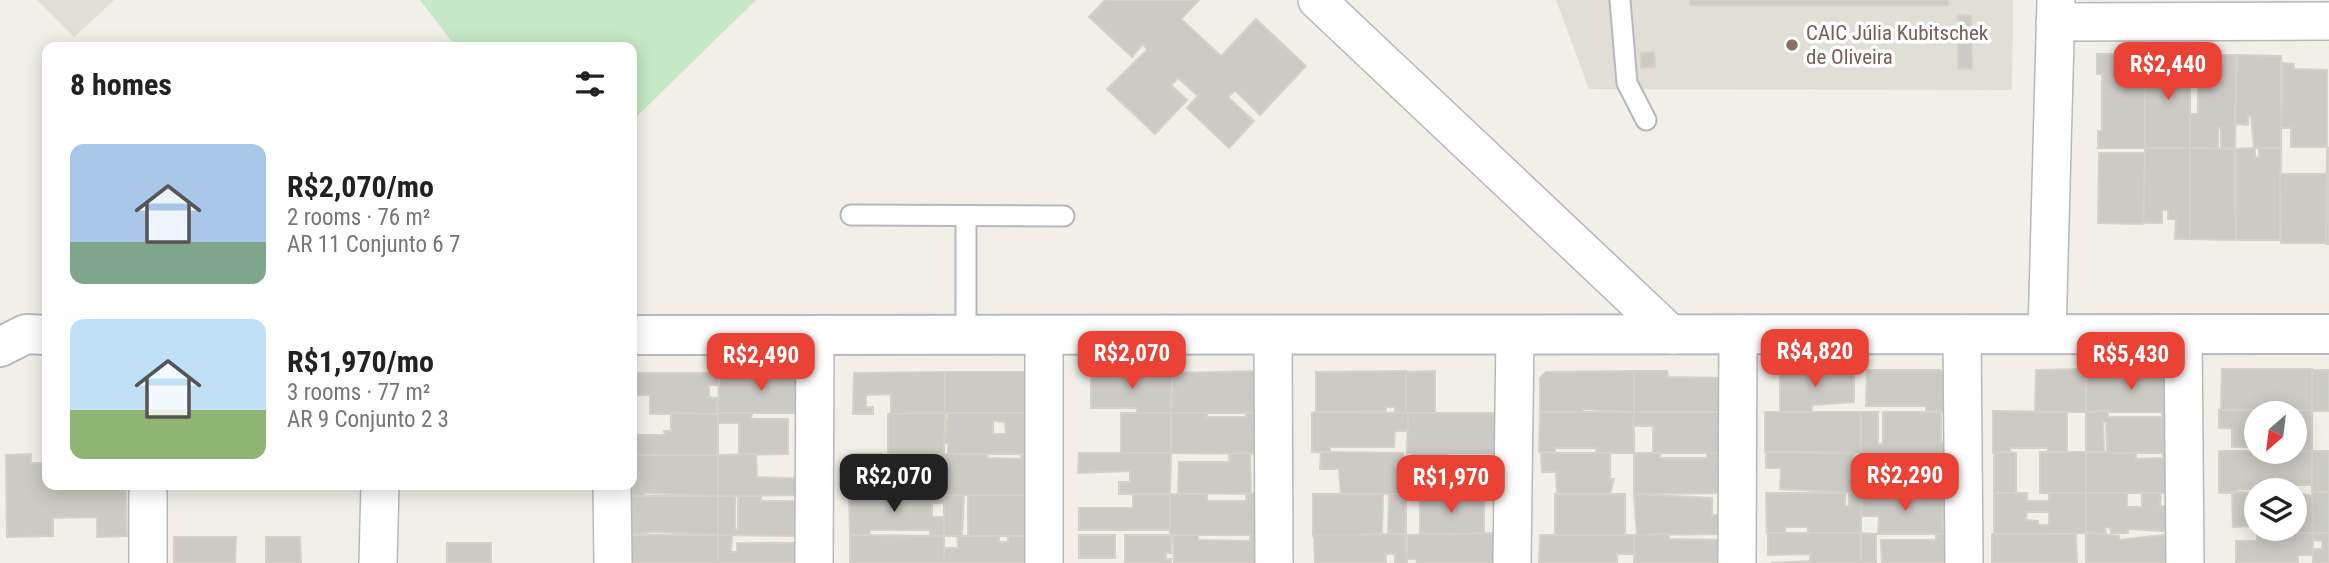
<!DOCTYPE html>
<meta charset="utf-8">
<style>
:root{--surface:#fff;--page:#f6f6f6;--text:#222;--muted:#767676;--accent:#ea4335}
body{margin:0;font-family:"Roboto Condensed",sans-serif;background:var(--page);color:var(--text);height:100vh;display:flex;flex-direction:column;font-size:26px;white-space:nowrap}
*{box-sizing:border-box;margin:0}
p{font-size:23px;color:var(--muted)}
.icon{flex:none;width:38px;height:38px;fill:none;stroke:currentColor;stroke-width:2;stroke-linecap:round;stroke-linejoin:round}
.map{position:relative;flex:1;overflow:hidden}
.panel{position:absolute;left:42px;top:42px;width:595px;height:448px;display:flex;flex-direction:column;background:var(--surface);border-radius:14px;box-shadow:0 4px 18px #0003}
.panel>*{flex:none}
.needle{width:46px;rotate:208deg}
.tools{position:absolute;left:2244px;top:401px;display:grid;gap:14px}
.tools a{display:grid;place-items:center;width:63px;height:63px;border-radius:50%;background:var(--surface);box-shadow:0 4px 18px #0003;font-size:35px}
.price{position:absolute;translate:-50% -60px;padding:0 16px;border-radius:14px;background:var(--accent);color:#fff;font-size:23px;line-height:46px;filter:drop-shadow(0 2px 4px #0008)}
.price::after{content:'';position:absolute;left:50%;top:42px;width:21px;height:16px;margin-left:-10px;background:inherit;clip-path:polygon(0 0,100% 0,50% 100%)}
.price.on{background:#222;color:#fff}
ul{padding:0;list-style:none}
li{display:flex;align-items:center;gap:21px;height:175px;padding:0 28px}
li span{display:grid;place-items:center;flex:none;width:196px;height:140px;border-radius:14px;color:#555}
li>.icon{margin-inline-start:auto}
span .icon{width:84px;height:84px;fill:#fffc;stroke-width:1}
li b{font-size:30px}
h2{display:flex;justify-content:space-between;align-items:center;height:84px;padding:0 28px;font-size:30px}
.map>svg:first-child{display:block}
.education{fill:#e1ded6}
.green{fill:#c5e8c5}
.building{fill:#cccac5;stroke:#d6d1c6;stroke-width:2;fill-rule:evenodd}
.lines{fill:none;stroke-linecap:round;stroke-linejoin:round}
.lane-casing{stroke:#b5b8bc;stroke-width:23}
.street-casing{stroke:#b5b8bc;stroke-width:40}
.secondary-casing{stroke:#b6babf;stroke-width:42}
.lane{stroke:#fff;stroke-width:19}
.street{stroke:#fff;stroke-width:37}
.secondary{stroke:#fff;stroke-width:38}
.education-dot{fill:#8d6e63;stroke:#fff;stroke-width:2.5}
.labels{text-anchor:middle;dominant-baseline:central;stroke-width:7;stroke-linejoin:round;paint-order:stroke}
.education-label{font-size:21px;fill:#785e54;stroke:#fff;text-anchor:start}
</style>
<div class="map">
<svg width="2329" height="563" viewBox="0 0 2329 563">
<rect width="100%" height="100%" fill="#f1efe8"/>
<g class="education">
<path d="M37 0H114L74 37Z"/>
<path d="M1556 0H2013L2012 90 1589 89Z"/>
</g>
<path class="green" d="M420 0H756L632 121V47H456Z"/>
<g class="building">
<path d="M1105 0H1199L1181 19 1221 56 1256 19 1306 66 1260 115 1235 90 1228 97 1254 121 1229 148 1187 108 1198 96 1178 78 1171 85 1187 100 1155 134 1107 89 1147 50 1143 44 1132 57 1089 17Z"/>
<rect x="1690" y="0" width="258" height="5"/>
<path d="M1958 15 1971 16 1972 69 1958 68Z"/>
<path d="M1654 52 1655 67 1641 68V53Z"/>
<path d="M2097 54H2145V148H2098V131H2102V74H2097Z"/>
<path d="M2190 55H2237L2235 149 2221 148V128H2218V149L2190 148V114H2198V79L2190 80Z"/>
<path d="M2190 55V148H2145V56Z"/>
<path d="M2237 55 2281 56V148H2254L2251 116H2248V125L2235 124Z"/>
<path d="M2282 63 2294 64V69L2327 70V147H2291V128H2281Z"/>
<path d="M2327 147 2329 148V244H2326Z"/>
<path d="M2145 148H2190V239H2175L2176 219H2168V210H2162V223H2143Z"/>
<path d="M2190 148 2235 149 2236 240 2190 239Z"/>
<path d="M2255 148V158L2259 157V148H2281L2280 240H2236L2235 149Z"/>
<path d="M2099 153H2145L2143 224 2098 223Z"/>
<path d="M2280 174H2327L2326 243H2281Z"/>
<path d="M2086 369V412H2035L2036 370Z"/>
<path d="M2222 369H2312V410H2221Z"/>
<path d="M1867 370H1940L1947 376 1946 412 1926 411V406H1866Z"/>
<rect x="2312" y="370" width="17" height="41"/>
<path d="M719 371 798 373 809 413H718Z"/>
<path d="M1263 371 1264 413H1171L1172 373Z"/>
<path d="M1406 371V413L1395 412V407H1386V411L1316 412V372Z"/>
<path d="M1435 371V413H1406V372Z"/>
<path d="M1634 371V412L1583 409V412H1540V378L1546 372Z"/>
<path d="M1634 371H1667L1668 377 1727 378 1725 412H1634Z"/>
<path d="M1780 371H1854V402L1812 405V412H1780Z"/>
<path d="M2086 371H2173L2180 412H2086Z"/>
<path d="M945 372V413L891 414V394L866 395V407H873V414H853L854 373Z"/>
<rect x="945" y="372" width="91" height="41"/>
<path d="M1091 372 1172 373 1171 413H1137V408H1091Z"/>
<path d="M636 373H719V385H709V397H705L717 398V414H650V395H635Z"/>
<path d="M2219 410H2312V451H2294V413H2256V447H2232V428H2219Z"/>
<path d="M1993 411 2067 412V452H2048V448H2010V452L1993 453Z"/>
<path d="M2108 411V417H2162V412H2180L2179 453H2107L2106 422H2103L2104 453 2086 452V412Z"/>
<path d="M1316 412 1408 413V431H1395L1394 447H1330V453L1312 452V413Z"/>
<path d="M1540 412H1634V453H1596V448H1555V452H1539Z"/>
<path d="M1634 412H1725V453H1653V426H1633Z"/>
<path d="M1765 412H1861V453L1765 452Z"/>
<path d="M1861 412H1878V444H1883V412H1941V442L1952 443V453H1861Z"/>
<path d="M671 413 718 414V455H632V435H665L664 431H671Z"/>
<path d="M718 413H752L751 419H788V454L739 455V423H718Z"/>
<path d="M945 413 944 454H888V414Z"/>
<path d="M948 413H1036V454H948V443H944ZM993 421 1005 422 1006 434H993Z"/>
<rect x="1121" y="413" width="50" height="40"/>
<path d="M1171 413H1207V417H1246V413H1264V454L1171 453Z"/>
<path d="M1408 413H1499V453H1407Z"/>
<path d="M2219 451H2312V485H2294V491L2238 489 2237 493H2219Z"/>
<rect x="2312" y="451" width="17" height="41"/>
<path d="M1321 452 1403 453 1402 494H1341L1339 469H1320Z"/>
<path d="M1766 452 1854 453V493L1780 489 1781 468H1766Z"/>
<path d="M2010 452 2016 453V493H1994V453Z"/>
<rect x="2040" y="452" width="46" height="41"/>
<path d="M2086 452 2136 453V459L2163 458V453H2178L2177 493H2086Z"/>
<path d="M1079 453H1171L1170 494H1119V482H1130V471L1078 473Z"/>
<path d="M1250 453 1251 494 1178 493 1179 462H1229V454Z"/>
<rect x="1412" y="453" width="35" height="41"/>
<path d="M1541 453H1610V479H1614L1610 494H1557L1556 472H1542Z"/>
<path d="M1634 453H1660V458H1707V453H1726L1727 493 1634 494Z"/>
<path d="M1861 453H1905V457H1926L1925 453H1954L1955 494 1861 493Z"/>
<path d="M31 454V463H47V485H126L127 536 97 537V517L53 518V536L7 537 6 455Z"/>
<path d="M756 454 757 477 809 479V495L718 496V455Z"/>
<path d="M852 454H882V463H893V454H944V495H872L871 468H852Z"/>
<path d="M944 454H988V458L1021 459V454H1038V495H944Z"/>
<path d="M632 455H718V496L644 493V496H624V485H632Z"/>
<path d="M2232 492 2256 493V526L2233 527Z"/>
<path d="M2294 492 2313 496V533L2270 534V528H2294Z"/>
<path d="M2312 492H2329V533H2313Z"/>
<path d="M1266 493 1262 535H1170V494H1207V501H1246V494Z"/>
<path d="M1420 493 1449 494V499H1484V534H1420Z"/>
<path d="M1766 493H1845V506H1849V493H1861V533H1808V527H1785V533H1767Z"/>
<path d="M1861 493 1943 494V534H1878L1879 516H1861Z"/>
<path d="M1994 493H2027V501H2049V493H2086V533L1994 534ZM2027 512H2049V525H2038V521L2026 520Z"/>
<path d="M2086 493H2127V507H2142V493H2161L2160 506H2178L2177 532 2128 529V533H2111L2110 527H2105L2106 534 2086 533Z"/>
<path d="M1133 494H1170V530H1079V508H1133Z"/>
<path d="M1313 494H1383L1382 535 1313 536Z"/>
<path d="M1389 494H1406V534L1388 535Z"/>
<rect x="1555" y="494" width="70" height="41"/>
<path d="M1634 494 1712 498V515H1727L1728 534 1637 535Z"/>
<path d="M849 495H944V503H932V517H944V536L930 535V530H870V535H850Z"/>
<path d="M944 495H964L962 536H944Z"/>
<path d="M968 495H1038L1037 536H968Z"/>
<path d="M627 496H718V535L654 532 627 535Z"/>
<path d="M718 496H735V529L738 530V496H761V501H795V512H811V536L718 535Z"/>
<path d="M1499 533V563H1417L1416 559H1407V535Z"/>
<path d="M1768 533H1861V563H1771L1810 561V554L1768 555Z"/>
<path d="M1861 533 1876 534V563H1861Z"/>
<path d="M2086 533 2119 536V540L2179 533V563H2086Z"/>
<path d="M2257 533H2313V555H2298V563H2236V541H2257Z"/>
<path d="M2313 533H2329V563H2313V549H2322V541L2313 540Z"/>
<path d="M1406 534 1407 563H1395V554H1386V563H1315L1314 535Z"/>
<path d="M1669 534V539L1727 540V563H1634V535Z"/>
<path d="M1936 534H1953V563H1882L1881 540H1936Z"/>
<path d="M1992 534H2076L2077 563H1992Z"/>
<path d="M626 535H718V563H624Z"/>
<path d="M718 535H732L731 552H737V543H796L811 563H718Z"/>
<path d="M850 535 944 536V563H850Z"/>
<rect x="1079" y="535" width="36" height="23"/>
<path d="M1125 535H1171V553H1166V560L1171 559V563H1125Z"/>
<path d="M1173 535H1198V540L1250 541V535H1262L1266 563H1174Z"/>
<path d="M1540 535H1634V554H1617V563H1539Z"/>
<path d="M957 536H999V542H1008V536H1038V563H944V548H958Z"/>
<path d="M174 537H236L235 563H174Z"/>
<path d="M266 537H300L301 563H266Z"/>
<rect x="447" y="543" width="44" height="20"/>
</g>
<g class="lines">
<g class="lane-casing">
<g id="lane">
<path d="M1620 0 1627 83 1646 120"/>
<path d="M851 215 1064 216"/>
<path d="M966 335V216"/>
</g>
</g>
<g class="street-casing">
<g id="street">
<path d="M1317 0 1672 335"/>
<path d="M2055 22 2329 21"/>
<path d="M1962 334 1964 563"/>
<path d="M2047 334 2056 0"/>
<path d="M2183 334 2185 563"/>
<path d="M1044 335V563"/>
<path d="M1273 335 1274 563"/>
<path d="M148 485V563"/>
<path d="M612 485 613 563"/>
<path d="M378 563 380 485"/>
<path d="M814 563 815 335"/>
<path d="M1512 563 1515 335"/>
<path d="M1737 563 1738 334"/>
</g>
</g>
<g class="secondary-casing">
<g id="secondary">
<path d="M632 335 2329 334"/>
<path d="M0 347 26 334 47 335"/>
</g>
</g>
<use href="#lane" class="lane"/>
<use href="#street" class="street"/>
<use href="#secondary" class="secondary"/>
</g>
<circle class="education-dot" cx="1792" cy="45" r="7"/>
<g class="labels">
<g class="education-label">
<text x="1806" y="33">CAIC Júlia Kubitschek<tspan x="1806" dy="24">de Oliveira</tspan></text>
</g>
</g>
</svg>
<div class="tools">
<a><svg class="needle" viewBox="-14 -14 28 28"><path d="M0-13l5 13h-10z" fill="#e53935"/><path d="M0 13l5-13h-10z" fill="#767676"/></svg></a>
<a><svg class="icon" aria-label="layers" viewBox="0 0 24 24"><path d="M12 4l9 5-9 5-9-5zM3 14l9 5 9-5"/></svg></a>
</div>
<b class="price" style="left:2168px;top:102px">R$2,440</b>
<b class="price" style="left:1815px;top:389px">R$4,820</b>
<b class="price" style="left:1132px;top:391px">R$2,070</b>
<b class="price" style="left:2131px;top:392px">R$5,430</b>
<b class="price" style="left:761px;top:393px">R$2,490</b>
<b class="price" style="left:1905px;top:513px">R$2,290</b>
<b class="price on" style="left:894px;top:514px">R$2,070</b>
<b class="price" style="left:1451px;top:515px">R$1,970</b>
<section class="panel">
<h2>8 homes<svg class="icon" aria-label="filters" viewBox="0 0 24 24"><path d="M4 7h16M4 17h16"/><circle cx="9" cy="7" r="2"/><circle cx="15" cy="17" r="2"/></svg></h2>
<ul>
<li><span style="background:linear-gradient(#a9c7e8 70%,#7fa58c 0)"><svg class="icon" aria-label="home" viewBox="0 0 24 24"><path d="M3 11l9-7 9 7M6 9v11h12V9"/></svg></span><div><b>R$2,070/mo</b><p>2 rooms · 76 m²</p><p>AR 11 Conjunto 6 7</p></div></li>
<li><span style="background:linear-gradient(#bfe0f5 65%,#8fb573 0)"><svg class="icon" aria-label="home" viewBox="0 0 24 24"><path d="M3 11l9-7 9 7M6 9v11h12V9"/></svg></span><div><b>R$1,970/mo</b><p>3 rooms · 77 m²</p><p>AR 9 Conjunto 2 3</p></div></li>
</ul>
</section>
</div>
